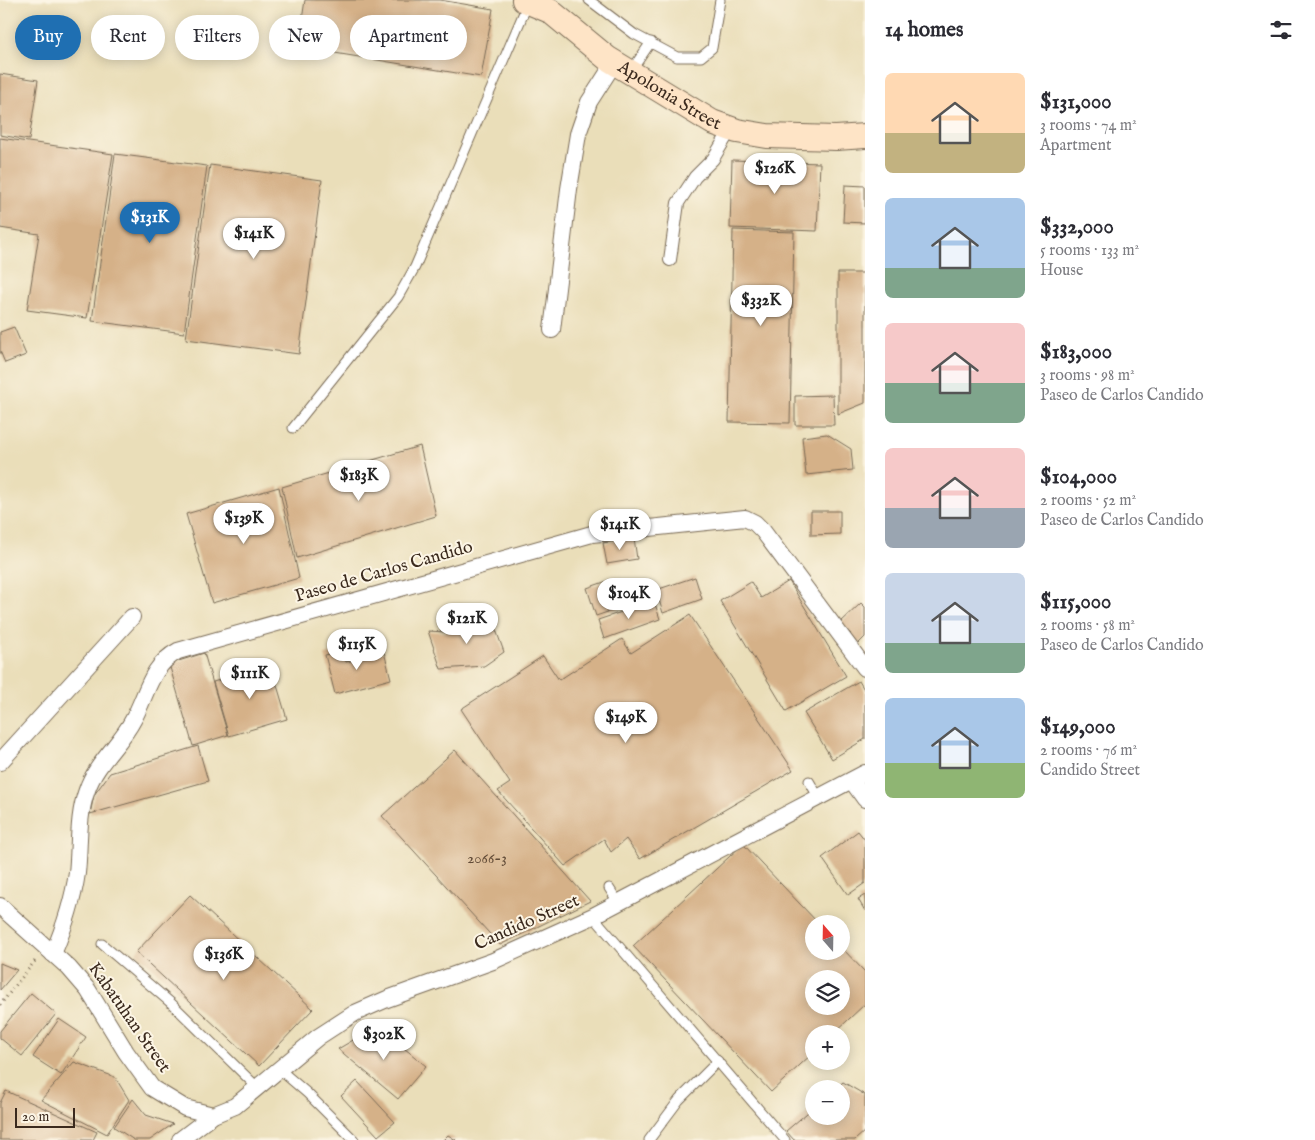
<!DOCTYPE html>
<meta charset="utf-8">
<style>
:root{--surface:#fff;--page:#f7f7f7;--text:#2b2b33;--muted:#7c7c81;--accent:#1f6fb2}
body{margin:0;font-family:"IM FELL English",serif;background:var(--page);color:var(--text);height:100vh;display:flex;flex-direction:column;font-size:19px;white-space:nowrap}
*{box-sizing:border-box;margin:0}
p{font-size:16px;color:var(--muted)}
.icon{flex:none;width:28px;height:28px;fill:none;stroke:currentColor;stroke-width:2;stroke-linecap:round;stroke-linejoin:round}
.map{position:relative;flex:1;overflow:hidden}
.sheet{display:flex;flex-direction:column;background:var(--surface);width:450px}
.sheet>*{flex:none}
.banner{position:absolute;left:15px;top:15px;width:475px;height:45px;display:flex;gap:10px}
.needle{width:32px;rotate:340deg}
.tools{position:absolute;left:805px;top:915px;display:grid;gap:10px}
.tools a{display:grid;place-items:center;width:45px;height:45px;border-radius:50%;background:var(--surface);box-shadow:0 2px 12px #0003;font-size:25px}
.scale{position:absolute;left:15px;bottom:12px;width:60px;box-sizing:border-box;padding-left:5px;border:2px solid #3b2a1e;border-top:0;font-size:14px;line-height:18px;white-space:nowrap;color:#3b2a1e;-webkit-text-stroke:4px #fcf5e5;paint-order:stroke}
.price{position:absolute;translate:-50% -42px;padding:0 11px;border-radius:18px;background:#fff;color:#222;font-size:16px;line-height:32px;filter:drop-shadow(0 1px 2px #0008)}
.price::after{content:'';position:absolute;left:50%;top:30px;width:15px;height:11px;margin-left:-8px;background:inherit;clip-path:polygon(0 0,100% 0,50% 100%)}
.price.selected{background:var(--accent);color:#fff}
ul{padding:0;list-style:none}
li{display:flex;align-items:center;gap:15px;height:125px;padding:0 20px}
li span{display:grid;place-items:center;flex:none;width:140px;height:100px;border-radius:8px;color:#555}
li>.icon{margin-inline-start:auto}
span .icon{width:60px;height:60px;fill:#fffc;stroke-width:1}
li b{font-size:21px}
h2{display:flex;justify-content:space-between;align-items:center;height:60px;padding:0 20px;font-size:21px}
.pill{padding:0 18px;border-radius:22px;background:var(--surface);box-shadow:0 2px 12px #0003;font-size:18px;line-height:45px}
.pill.selected{background:var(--accent);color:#fff}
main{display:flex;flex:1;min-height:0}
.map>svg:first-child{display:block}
.building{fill:#d5b188;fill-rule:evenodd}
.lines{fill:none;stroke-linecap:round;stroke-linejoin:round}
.service-casing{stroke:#786954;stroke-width:11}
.pedestrian-casing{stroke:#786954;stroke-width:14}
.minor-casing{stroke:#786954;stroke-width:18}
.secondary-casing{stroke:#786954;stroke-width:26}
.path{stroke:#786954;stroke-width:3;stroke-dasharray:1 4;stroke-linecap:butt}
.service{stroke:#fff;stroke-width:9}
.pedestrian{stroke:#fff;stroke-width:12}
.minor{stroke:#fff;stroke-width:16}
.secondary{stroke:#fee4c6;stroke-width:24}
.labels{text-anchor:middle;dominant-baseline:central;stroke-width:4;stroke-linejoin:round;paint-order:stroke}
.number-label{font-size:15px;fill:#624c38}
.street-label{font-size:18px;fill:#3b2a1e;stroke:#fcf5e5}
</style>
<main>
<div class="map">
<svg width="865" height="1140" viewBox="0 0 865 1140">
<rect width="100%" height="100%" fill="#fcf5e5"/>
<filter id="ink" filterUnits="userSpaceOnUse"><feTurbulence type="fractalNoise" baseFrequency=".02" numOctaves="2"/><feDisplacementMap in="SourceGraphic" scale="10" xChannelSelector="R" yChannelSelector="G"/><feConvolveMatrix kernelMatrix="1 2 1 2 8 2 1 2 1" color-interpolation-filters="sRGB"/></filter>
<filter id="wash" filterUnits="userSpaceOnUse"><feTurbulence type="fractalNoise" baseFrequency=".0096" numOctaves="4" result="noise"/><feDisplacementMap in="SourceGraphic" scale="20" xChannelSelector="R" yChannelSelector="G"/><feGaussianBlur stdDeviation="1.12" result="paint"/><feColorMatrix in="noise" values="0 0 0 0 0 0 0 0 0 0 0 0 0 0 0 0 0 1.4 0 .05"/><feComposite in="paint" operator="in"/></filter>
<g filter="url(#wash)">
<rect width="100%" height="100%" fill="#eadeb9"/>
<g id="blocks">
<g class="building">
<path d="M305 0H440L493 9 481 77 298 47Z"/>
<path d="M0 74 38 80 29 140 0 135Z"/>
<path d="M0 138 113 154 87 318 27 310 39 234 0 228Z"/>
<path d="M115 154 207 166 184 333 92 321Z"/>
<path d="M732 160 820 163 817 231 730 228Z"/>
<path d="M210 165 322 180 299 354 186 339Z"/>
<path d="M845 185 865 186V223L843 222Z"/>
<path d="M733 230 794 232 790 423 729 422Z"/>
<path d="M838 273H865V403L838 414Z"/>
<path d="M14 327 26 355 5 363 0 351V332Z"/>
<path d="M833 395 834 425H795V396Z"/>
<path d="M827 434 851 449 853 470 806 475 802 437Z"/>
<path d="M420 446 436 516 297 558 282 487Z"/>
<path d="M279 487 299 578 212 603 186 514Z"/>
<path d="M811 511H840V534L811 535Z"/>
<path d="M634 538 637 559 607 564 603 543Z"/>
<path d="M695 577 702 599 663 613 656 590Z"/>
<path d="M610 580 619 608 596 616 587 588Z"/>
<path d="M789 581 846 676 786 711 720 601 751 582 761 598Z"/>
<path d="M654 601 660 619 604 639 598 620Z"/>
<path d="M861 603 865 607V637L855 647 847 638 851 634 840 623Z"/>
<path d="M690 615 793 770 640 859 626 839 611 852 604 839 565 866 498 791 510 783 461 709 543 656 559 680 622 639 631 653Z"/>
<path d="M491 616 504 652 484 666 441 669 428 631 445 632Z"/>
<path d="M343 651 346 662 384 652 391 679 335 694 325 655Z"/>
<path d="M204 653 228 735 193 746 169 664Z"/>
<path d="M271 665 287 719 229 736 213 682Z"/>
<path d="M859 681 865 691V739L832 759 804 713Z"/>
<path d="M198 746 208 781 90 814 94 795 110 773Z"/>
<path d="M455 750 590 901 500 945 382 816Z"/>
<path d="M858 831 865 840V883L848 895 822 858Z"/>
<path d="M743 844 819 924H814V951H841V947L865 972V1004L833 1034H814V1052L771 1092 633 946ZM814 979H841V1006H814Z"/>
<path d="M190 895 313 1009 259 1066 136 952Z"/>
<path d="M865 895V911L858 899Z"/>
<path d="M0 963 17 970 0 990Z"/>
<path d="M31 993 56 1014 22 1056 0 1038V1031Z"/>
<path d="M59 1019 86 1037 61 1075 33 1057Z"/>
<path d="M377 1026 426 1066 398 1099 338 1049Z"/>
<path d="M74 1062 115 1077 129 1100 107 1134 41 1100Z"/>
<path d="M357 1081 395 1122 378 1136 341 1096Z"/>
<path d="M843 1082 865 1095V1131L855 1140H794L786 1131 814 1107V1116H841V1089H835Z"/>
<path d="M6 1091 97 1132 93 1140H0V1103Z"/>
<path d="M133 1099 146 1115 173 1124 150 1140H134L114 1127Z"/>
<path d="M448 1135 456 1140H443Z"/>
</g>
</g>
</g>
<g filter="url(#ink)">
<use href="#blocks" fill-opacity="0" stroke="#786954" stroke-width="1"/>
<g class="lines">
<g class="service-casing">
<g id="service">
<path d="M589 0 634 34 677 57H701L712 48 720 0"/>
<path d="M631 71 651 42"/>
<path d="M293 428 398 297 415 267 528 3"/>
<path d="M809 781 819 798"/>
<path d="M609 888 618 902"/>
<path d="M593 916 785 1140"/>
<path d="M102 944 171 1003 258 1088"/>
<path d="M279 1069 307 1093 354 1140"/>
<path d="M649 1140 679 1100 718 1061"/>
</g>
</g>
<g class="pedestrian-casing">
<path id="pedestrian" d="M670 260 678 203 695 177 713 159 731 129"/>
</g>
<g class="minor-casing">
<g id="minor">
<path d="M552 330 569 189 578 134 589 102 614 63"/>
<path d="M0 762 132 617"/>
<path d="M852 781 865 799"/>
<path d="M0 906 69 968 88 990 126 1052 152 1088 185 1108 213 1115"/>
<path d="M53 954C64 928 73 901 77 873 80 846 77 817 87 790 96 763 120 745 133 720 147 695 150 666 178 651L592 534 745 518 755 523 763 531 865 668"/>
<path d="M180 1140 213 1115 235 1106 318 1037 355 1013 387 999 493 961 593 916 865 773"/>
</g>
</g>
<g class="secondary-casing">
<g id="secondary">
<path id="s1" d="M524 0 550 11 607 58 712 122 737 131 767 136 836 138 865 136"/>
</g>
</g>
<path class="path" d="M0 1005 35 961"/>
<use href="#service" class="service"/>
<use href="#pedestrian" class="pedestrian"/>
<use href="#minor" class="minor"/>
<use href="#secondary" class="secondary"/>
</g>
</g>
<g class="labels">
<g class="number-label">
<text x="487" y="858">2066-3</text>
</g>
<g class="street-label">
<text stroke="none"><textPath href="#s1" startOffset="175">Apolonia Street</textPath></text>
<text transform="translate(384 572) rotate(-16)">Paseo de Carlos Candido</text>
<text transform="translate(527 923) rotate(-24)">Candido Street</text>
<text transform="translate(129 1018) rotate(55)">Kabatuhan Street</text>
</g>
</g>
</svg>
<div class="tools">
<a><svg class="needle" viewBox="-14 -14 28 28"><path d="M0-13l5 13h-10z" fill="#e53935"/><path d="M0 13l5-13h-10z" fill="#7c7c81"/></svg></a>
<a><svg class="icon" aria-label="layers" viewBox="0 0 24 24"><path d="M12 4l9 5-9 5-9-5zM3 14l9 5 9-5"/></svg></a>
<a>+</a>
<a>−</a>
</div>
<div class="scale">20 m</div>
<b class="price" style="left:775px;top:195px">$126K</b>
<b class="price selected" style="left:150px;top:244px">$131K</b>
<b class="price" style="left:254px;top:260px">$141K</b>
<b class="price" style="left:761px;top:327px">$332K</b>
<b class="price" style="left:359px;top:502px">$183K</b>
<b class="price" style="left:244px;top:545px">$139K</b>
<b class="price" style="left:620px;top:551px">$141K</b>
<b class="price" style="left:629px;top:620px">$104K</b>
<b class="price" style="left:467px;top:645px">$121K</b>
<b class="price" style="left:357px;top:671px">$115K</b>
<b class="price" style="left:250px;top:700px">$111K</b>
<b class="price" style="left:626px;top:744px">$149K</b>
<b class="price" style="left:224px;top:981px">$136K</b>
<b class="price" style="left:384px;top:1061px">$302K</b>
<div class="banner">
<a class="pill selected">Buy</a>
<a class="pill">Rent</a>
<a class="pill">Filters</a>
<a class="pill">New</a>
<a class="pill">Apartment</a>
</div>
</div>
<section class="sheet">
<h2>14 homes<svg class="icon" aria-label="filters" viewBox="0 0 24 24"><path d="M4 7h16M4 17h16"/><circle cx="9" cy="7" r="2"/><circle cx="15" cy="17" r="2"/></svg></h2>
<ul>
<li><span style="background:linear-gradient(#ffd9b3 60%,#c2b280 0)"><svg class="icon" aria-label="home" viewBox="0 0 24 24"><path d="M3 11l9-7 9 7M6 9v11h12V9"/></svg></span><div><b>$131,000</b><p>3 rooms · 74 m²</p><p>Apartment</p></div></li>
<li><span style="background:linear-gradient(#a9c7e8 70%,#7fa58c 0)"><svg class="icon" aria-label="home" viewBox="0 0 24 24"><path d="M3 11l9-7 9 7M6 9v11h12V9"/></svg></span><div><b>$332,000</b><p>5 rooms · 133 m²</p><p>House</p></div></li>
<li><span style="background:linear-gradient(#f6c9c9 60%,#7fa58c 0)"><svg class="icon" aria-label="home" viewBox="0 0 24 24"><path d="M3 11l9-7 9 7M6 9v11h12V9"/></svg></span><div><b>$183,000</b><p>3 rooms · 98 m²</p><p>Paseo de Carlos Candido</p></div></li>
<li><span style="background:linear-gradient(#f6c9c9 60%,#9aa5b1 0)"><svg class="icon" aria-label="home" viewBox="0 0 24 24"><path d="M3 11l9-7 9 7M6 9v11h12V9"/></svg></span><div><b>$104,000</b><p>2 rooms · 52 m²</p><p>Paseo de Carlos Candido</p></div></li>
<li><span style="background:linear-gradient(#c9d6e8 70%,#7fa58c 0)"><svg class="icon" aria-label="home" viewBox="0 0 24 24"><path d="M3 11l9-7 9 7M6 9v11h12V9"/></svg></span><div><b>$115,000</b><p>2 rooms · 58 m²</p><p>Paseo de Carlos Candido</p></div></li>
<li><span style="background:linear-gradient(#a9c7e8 65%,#8fb573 0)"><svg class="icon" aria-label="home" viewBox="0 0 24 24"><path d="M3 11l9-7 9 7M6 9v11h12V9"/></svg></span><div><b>$149,000</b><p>2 rooms · 76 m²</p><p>Candido Street</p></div></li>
</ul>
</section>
</main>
